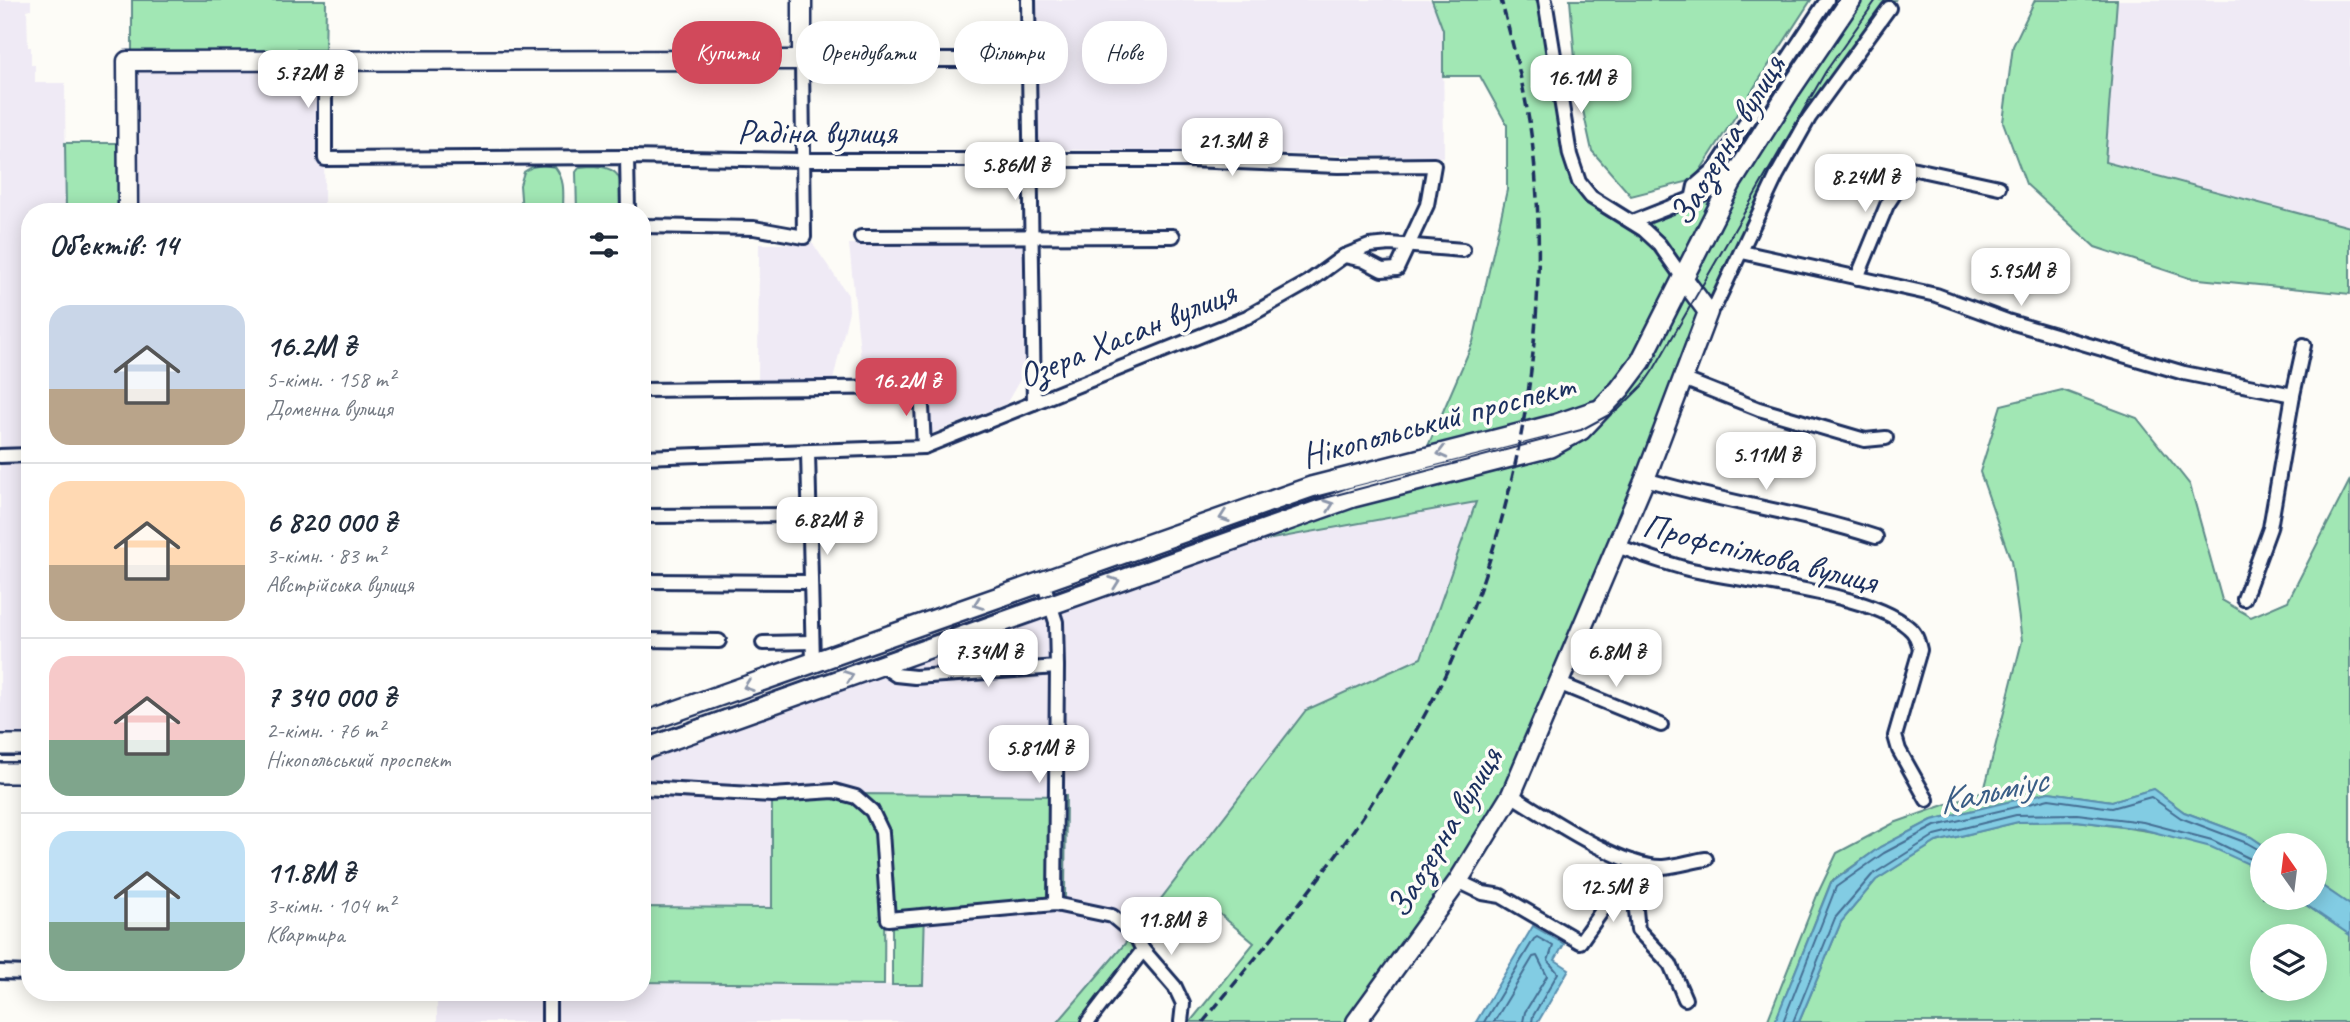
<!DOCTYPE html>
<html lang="uk">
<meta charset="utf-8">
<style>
:root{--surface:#fff;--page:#f6f6f7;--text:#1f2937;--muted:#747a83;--line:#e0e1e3;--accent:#d1495b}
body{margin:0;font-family:Caveat,sans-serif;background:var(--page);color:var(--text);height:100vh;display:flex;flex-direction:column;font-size:26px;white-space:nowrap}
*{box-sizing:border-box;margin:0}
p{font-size:23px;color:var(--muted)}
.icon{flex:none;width:38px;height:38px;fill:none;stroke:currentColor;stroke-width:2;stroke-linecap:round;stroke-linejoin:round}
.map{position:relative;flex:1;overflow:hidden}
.drawer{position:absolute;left:21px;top:203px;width:630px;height:798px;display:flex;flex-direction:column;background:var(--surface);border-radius:28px;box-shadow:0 4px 18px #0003}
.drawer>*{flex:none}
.hud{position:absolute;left:672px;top:21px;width:665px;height:63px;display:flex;gap:14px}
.needle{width:46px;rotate:346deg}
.fabs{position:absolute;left:2250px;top:833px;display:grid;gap:14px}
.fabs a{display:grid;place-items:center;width:77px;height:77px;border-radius:50%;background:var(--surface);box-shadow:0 4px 18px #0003;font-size:35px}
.price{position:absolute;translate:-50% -60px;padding:0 16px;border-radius:14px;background:#fff;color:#222;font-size:23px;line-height:46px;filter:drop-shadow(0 2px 4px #0008)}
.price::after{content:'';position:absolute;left:50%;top:42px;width:21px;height:16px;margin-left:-10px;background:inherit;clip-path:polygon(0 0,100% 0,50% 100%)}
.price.active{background:var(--accent);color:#fff}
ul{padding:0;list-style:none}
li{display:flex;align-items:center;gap:21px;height:175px;padding:0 28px}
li+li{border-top:2px solid var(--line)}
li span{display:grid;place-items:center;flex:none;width:196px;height:140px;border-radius:21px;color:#555}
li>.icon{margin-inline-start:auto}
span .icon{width:84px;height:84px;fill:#fffc;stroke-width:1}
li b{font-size:30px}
h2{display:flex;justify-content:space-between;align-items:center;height:84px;padding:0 28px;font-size:30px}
.tag{padding:0 24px;border-radius:28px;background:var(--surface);box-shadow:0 4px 18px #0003;font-size:24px;line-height:63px}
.tag.active{background:var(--accent);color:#fff}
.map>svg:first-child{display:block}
.built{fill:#efeaf5}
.green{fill:#a1e7b4;stroke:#5e8b89;stroke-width:2;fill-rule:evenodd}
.water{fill:#82cce3;stroke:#598dae;stroke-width:2}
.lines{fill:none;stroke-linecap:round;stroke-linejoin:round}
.shore{stroke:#446e93;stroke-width:2}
.street-casing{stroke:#1b2f5e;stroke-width:18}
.secondary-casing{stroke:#1b2f5e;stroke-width:23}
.primary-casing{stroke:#1b2f5e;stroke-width:24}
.street{stroke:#fdfcf7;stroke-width:12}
.secondary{stroke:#fdfcf7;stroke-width:18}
.primary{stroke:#fdfcf7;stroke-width:19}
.tram{stroke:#1b2f5e;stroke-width:2}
.rail{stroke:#1b2f5e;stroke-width:3.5;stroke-dasharray:10 5;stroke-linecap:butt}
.oneway{stroke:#8c96aa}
.labels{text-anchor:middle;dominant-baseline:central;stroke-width:7;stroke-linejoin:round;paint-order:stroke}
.street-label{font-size:35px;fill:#1b2f5e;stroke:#fdfcf7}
.water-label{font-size:37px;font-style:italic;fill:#3a5e86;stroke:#fdfcf7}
</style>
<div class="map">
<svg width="2350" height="1022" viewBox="0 0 2350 1022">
<rect width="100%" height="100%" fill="#fdfcf7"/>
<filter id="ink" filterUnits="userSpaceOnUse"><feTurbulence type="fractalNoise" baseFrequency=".0143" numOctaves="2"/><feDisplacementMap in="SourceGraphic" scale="14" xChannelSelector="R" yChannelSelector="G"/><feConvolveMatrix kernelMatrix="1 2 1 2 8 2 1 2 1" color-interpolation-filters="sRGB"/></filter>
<g filter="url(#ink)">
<g class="built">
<path d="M0 0H31V9L27 10 28 47H31V65H35V83H65L66 212H30V452H0Z"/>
<path d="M1032 0H1432L1443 30 1444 157 1034 149Z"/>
<path d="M2117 0H2350V227L2104 162Z"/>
<path d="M130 61H325L324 212H131Z"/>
<path d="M759 244H813L848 295 849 311 833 380 758 381Z"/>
<path d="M849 244 1025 245V371L1006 404 930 434 928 379 863 380Z"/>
<rect x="0" y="459" width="30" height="280"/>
<path d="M1476 502 1421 658 1306 710 1140 926 1058 1022H554L555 992H642V982L923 985 924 909 858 794 642 785V755L1222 548Z"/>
<path d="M642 793 772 800V908L642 907Z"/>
<rect x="437" y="992" width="106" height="30"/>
</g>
<g class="green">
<path d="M132 0H326L325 61H132Z"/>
<path d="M1432 0H1545L1569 156 1582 178 1627 217 1656 247 1677 278 1636 354 1595 405 1425 453 1473 342 1507 190V125L1480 76H1443V30Z"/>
<path d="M1570 0H1811L1694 180 1631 196 1592 151 1577 83Z"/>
<path d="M1851 0H1895L1809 118 1716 304 1511 795 1356 1022H1190L1254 943 1215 910 1186 908 1142 947 1084 1022H1058L1140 926 1306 710 1421 658 1476 502 1222 548 1355 501 1550 451 1608 403 1722 206Z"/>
<path d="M2035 0H2117L2105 162 2350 227V294L2189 278 2095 247 2026 184 2003 122 2013 46Z"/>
<path d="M65 143H124L125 212H66Z"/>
<path d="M543 165 555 167C566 181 563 195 563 212H522L520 185 524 172 532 167Z"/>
<path d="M591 166C626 167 621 183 621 212H577L576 172 580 167Z"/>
<path d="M1729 178 1681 269 1637 216Z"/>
<path d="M2062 390 2137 418 2190 485 2222 600 2251 617 2288 601 2350 480V905L2315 881V845H2263L2251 837 2184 812 2153 789 2112 801 2049 792 1932 820 1880 847 1831 882 1775 1022H1767L1818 893 1837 853 1894 823 1984 791 2022 641 2011 561 1980 472 2001 405Z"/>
<path d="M858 794 1066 796 1065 896 925 909 923 985H892V918L885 830Z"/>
<path d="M836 795C848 799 860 803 868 813 888 838 884 950 884 985L642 982V907L772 908V800Z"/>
<path d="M2077 821C2136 829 2214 836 2263 873V898H2296L2350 935V1022H1799L1841 922 1876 880 1936 842 2018 822ZM2263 936H2315V989H2263Z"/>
</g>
<g class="water">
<path d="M2153 789 2184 812 2251 837 2263 845V873L2253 866 2211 847 2142 829 2077 821 2018 822 1936 842 1876 880 1841 922 1799 1022H1775L1831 883 1880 847 1932 820 2049 792 2112 801Z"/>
<path d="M2315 881 2350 905V935L2296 898H2315Z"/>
<path d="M1533 926 1564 944 1555 960 1569 969 1538 1022H1476Z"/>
</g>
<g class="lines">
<g class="shore">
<path d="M1484 1022 1534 939 1537 937 1553 946 1548 961 1558 973 1533 1016 1532 1022"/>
<path d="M1494 1022 1533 957 1537 956 1547 976 1525 1012 1523 1022"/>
<path d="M1783 1022 1836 887 1884 853 1935 826 2049 799 2112 808 2151 797 2181 818 2247 843 2263 852"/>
<path d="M1793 1022 1835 918 1872 875 1935 835 2016 815 2077 814 2143 822 2212 840 2263 865"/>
</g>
<g class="street-casing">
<g id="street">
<path d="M1028 0 1034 403"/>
<path d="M1545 0 1570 155 1579 182 1591 197 1644 230 1659 244 1683 278"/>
<path d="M325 61V159L627 157 805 160H1189L1338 166 1434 165 1427 205 1397 269 1382 270 1363 260 1344 256 1307 283 1247 317 924 447 642 457"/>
<path d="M627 157 628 212"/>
<path d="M1692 200 1695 186 1716 168 1827 0"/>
<path d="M1632 222 1731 183"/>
<path d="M642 226 754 228 804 237 802 60H1029"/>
<path d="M861 237 1173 236"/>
<path d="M1742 252 1936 295 2007 321 2184 373 2293 395"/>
<path d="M1344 256 1369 246 1390 244 1463 250"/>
<path d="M1857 278 1887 205 1911 168 1999 187"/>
<path d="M1708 312 1716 304 1777 175 1809 118 1889 8"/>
<path d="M1683 379 1759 409 1865 440 1886 438"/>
<path d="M642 390 921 387 924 447"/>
<path d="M808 452 813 663"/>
<path d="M0 456 30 455"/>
<path d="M1645 479C1721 502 1800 512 1876 537"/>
<path d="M642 516 810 515"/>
<path d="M1617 546C1640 554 1664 563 1688 569 1742 582 1870 592 1908 627 1916 633 1918 641 1920 650L1895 736 1899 750 1927 800"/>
<path d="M642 581 811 582"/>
<path d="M2244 599 2270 528 2293 395 2304 345"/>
<path d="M642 640 719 641"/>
<path d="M763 643 812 642"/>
<path d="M881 665 896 675 915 677 1057 667 1056 622 1043 582"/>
<path d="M1558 683 1661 725"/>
<path d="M642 788 772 795 834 791 856 797 872 811 882 832 888 919 1055 904 1112 916 1135 935 1143 950 1175 987 1183 1004 1181 1022"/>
<path d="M1511 795C1546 816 1623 869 1663 867 1677 866 1692 861 1706 859"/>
<path d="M1631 861 1638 930 1670 964 1685 999"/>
<path d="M1458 881 1483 893 1501 896 1580 942 1606 905 1634 890"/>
<path d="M1055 904 1057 667"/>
<path d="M0 972 30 973"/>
<path d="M549 1022V992"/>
<path d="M1088 1022 1143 950"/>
</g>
</g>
<g class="secondary-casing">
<g id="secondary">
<path d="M128 212 127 61 802 60V0"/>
<path d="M1356 1022 1458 881 1511 795 1645 479 1708 312 1683 278"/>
</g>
</g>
<g class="primary-casing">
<g id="primary">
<path d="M642 723 1311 487 1554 425 1595 411"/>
<path d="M0 745H30"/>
<path d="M642 750 1353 497 1550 447 1581 430 1620 389 1641 361 1731 183 1790 90 1851 0"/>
<path d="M0 773H30"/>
</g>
</g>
<use href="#street" class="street"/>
<use href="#secondary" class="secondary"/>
<use href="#primary" class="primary"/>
<g class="tram">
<path d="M642 739 1317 500 1581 430 1618 410 1643 385 1654 369 1826 71 1876 0"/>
<path d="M0 756H30"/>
</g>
<path class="rail" d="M1203 1022C1261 951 1321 881 1371 804 1398 762 1425 718 1446 673 1518 515 1551 333 1534 159 1529 105 1515 52 1501 0"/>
</g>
<defs><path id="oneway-chevron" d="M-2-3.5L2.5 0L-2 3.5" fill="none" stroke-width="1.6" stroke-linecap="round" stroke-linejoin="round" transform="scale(1.75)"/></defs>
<g class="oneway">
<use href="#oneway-chevron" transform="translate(1442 453) rotate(166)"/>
<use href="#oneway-chevron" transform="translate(1329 505) rotate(-20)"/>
<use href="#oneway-chevron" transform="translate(1224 517) rotate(161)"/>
<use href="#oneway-chevron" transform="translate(1115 582) rotate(-20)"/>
<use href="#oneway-chevron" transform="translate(978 604) rotate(160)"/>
<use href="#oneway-chevron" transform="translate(849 676) rotate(-20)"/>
<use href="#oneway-chevron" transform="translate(748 686) rotate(161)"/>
</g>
</g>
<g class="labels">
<g class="street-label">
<text x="817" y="131">Радіна вулиця</text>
<text transform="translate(1727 140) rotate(-59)">Заозерна вулиця</text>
<text transform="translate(1127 334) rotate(-22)">Озера Хасан вулиця</text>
<text transform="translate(1438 420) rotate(-15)">Нікопольський проспект</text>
<text transform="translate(1760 553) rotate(14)">Профспілкова вулиця</text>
<text transform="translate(1444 832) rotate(-59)">Заозерна вулиця</text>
</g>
<g class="water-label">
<text transform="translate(1992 790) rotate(-12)">Кальміус</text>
</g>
</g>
</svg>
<div class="fabs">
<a><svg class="needle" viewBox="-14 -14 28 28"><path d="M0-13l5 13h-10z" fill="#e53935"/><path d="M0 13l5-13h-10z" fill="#747a83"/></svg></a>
<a><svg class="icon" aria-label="layers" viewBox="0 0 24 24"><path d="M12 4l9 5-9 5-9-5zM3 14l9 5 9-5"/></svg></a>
</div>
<b class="price" style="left:308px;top:110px">5.72M ₴</b>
<b class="price" style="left:1581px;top:115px">16.1M ₴</b>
<b class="price" style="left:1232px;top:178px">21.3M ₴</b>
<b class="price" style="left:1015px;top:202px">5.86M ₴</b>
<b class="price" style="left:1865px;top:214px">8.24M ₴</b>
<b class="price" style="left:2021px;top:308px">5.95M ₴</b>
<b class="price active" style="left:906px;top:418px">16.2M ₴</b>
<b class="price" style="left:1766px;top:492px">5.11M ₴</b>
<b class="price" style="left:827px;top:557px">6.82M ₴</b>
<b class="price" style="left:988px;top:689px">7.34M ₴</b>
<b class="price" style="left:1616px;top:689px">6.8M ₴</b>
<b class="price" style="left:1039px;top:785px">5.81M ₴</b>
<b class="price" style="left:1613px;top:924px">12.5M ₴</b>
<b class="price" style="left:1171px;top:957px">11.8M ₴</b>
<div class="hud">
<a class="tag active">Купити</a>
<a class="tag">Орендувати</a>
<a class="tag">Фільтри</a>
<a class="tag">Нове</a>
</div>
<section class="drawer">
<h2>Об’єктів: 14<svg class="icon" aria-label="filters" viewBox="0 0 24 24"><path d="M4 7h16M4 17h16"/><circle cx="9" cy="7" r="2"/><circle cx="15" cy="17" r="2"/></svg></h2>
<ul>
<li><span style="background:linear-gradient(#c9d6e8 60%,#b9a48a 0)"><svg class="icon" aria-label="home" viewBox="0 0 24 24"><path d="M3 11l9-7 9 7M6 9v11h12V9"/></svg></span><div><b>16.2M ₴</b><p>5-кімн. · 158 m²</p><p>Доменна вулиця</p></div></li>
<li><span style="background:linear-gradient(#ffd9b3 60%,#b9a48a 0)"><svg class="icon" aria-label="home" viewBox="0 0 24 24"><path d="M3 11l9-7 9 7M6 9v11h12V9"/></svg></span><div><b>6 820 000 ₴</b><p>3-кімн. · 83 m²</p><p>Австрійська вулиця</p></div></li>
<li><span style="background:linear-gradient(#f6c9c9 60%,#7fa58c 0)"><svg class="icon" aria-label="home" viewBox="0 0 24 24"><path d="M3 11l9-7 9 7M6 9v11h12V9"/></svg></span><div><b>7 340 000 ₴</b><p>2-кімн. · 76 m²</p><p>Нікопольський проспект</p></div></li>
<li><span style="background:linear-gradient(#bfe0f5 65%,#7fa58c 0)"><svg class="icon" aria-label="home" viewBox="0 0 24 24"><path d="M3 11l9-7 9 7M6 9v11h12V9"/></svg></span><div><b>11.8M ₴</b><p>3-кімн. · 104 m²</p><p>Квартира</p></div></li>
</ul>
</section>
</div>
